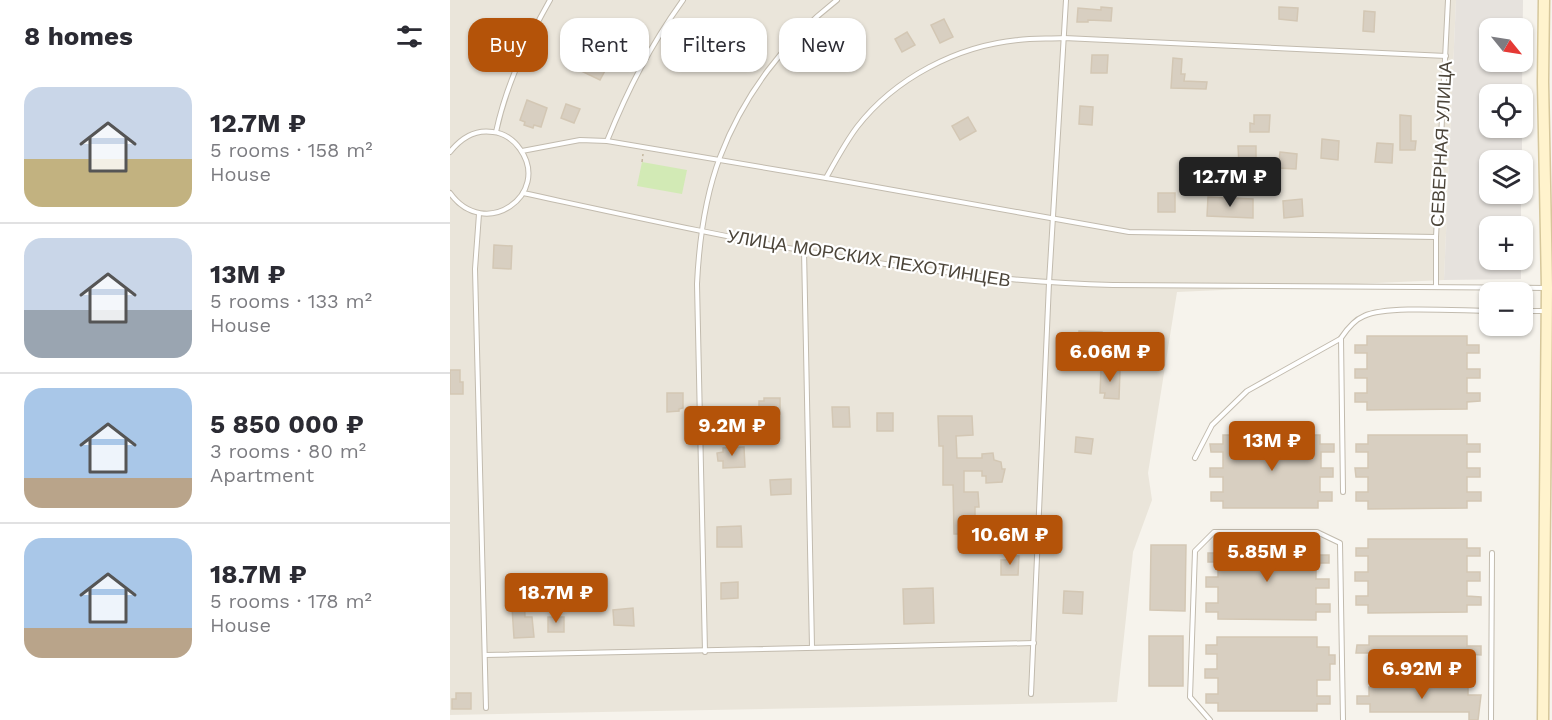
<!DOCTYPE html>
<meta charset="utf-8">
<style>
:root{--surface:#fff;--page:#f2f2f3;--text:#2b2b33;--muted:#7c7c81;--line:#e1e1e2;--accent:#b45309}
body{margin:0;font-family:"Work Sans",sans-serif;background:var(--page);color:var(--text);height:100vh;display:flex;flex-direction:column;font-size:22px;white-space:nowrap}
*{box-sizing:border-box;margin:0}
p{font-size:20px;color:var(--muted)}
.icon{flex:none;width:33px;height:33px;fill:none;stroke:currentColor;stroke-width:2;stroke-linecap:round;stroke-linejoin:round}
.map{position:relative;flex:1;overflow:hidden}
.details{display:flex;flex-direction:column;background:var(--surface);width:450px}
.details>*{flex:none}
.guide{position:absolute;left:18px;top:18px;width:570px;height:54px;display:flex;gap:12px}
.needle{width:39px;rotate:120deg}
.tools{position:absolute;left:1029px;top:18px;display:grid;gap:12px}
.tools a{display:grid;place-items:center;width:54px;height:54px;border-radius:12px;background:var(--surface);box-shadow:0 2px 4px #0004;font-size:30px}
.price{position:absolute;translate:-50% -51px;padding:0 14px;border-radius:6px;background:var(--accent);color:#fff;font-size:20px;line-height:39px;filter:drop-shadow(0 2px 3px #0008)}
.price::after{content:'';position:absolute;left:50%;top:36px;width:18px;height:14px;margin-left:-9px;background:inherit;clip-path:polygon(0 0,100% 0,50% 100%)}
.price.selected{background:#222;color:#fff}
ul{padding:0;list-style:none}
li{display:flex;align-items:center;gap:18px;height:150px;padding:0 24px}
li+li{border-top:2px solid var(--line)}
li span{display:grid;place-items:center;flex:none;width:168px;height:120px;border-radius:18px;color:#555}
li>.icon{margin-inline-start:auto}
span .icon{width:72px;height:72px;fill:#fffc;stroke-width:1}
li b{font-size:26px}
h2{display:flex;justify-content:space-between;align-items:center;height:72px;padding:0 24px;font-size:26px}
.pill{padding:0 21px;border-radius:18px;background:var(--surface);box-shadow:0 2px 4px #0004;font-size:21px;line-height:54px}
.pill.selected{background:var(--accent);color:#fff}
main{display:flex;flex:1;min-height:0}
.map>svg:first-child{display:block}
.residential{fill:#eae5da}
.industrial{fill:#e6e2dd;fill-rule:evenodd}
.green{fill:#d2eab5}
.building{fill:#d8cfc1;stroke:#d3c7b4;stroke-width:1.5}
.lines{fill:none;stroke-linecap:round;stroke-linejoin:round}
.service-casing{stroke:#c2bbae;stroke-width:6}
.secondary-casing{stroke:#d6c79b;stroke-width:13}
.path{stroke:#c4b79f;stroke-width:1.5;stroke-dasharray:3 3;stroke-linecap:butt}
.service{stroke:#fff;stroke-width:4}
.secondary{stroke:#fff3cd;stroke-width:10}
.labels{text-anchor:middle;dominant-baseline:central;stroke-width:4.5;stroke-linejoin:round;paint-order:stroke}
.street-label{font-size:18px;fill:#4b4439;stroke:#fff}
</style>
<main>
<section class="details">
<h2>8 homes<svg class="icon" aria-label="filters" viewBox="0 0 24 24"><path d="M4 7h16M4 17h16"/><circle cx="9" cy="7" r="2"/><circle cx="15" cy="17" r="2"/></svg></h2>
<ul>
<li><span style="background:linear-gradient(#c9d6e8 60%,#c2b280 0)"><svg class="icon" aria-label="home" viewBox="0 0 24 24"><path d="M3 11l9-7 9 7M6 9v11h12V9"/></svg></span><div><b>12.7M ₽</b><p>5 rooms · 158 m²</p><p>House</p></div></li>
<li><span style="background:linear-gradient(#c9d6e8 60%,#9aa5b1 0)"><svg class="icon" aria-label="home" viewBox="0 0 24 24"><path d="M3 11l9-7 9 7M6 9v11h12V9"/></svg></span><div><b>13M ₽</b><p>5 rooms · 133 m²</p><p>House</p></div></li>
<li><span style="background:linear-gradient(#a9c7e8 75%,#b9a48a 0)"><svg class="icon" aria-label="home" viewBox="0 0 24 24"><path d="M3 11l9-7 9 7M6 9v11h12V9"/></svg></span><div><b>5 850 000 ₽</b><p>3 rooms · 80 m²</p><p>Apartment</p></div></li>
<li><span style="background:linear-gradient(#a9c7e8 75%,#b9a48a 0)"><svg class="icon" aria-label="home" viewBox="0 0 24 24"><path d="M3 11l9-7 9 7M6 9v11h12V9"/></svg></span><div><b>18.7M ₽</b><p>5 rooms · 178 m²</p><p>House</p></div></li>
</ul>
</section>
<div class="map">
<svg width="1102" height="720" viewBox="0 0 1102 720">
<rect width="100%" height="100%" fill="#f6f3ec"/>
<path class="residential" d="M0 0H1006L994 280 727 292 698 473 702 500 683 552 667 702 0 715Z"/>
<path class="industrial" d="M1006 0H1073L1072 94H1040V128H1072V160H1040V194H1071V226H1040V260H1071V279L994 280ZM1040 28H1072V62H1040Z"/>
<path class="green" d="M192 162 237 170 232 194 187 186Z"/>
<g class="building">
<path d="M651 7 662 8 661 21 638 20V22H627L628 8 651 10Z"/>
<path d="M829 7 848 8 847 21 829 19Z"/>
<path d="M914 11 925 12 924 32 913 31Z"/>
<path d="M494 19 503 37 490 43 481 25Z"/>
<path d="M457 32 465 45 452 52 445 39Z"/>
<path d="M226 40 243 51 232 68 215 58Z"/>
<path d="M138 52 159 63 150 80 129 70Z"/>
<path d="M642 55H658L657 73H641Z"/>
<path d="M723 58 732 59 731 74H735L734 81 757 82 756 89 721 88Z"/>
<path d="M77 100 97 108 91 127 84 125 83 128 74 125 75 122 70 120Z"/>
<path d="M116 104 130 109 124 123 111 118Z"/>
<path d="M630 106 643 107 642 125 629 124Z"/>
<path d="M804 115H820L819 132H800V123L804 124Z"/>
<path d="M950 115 961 116V141H966L965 150H950Z"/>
<path d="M518 117 526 131 510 140 502 126Z"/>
<path d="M872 139 889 141 888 160 871 158Z"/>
<path d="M927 143 943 144 942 163 925 162Z"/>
<path d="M788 146H806V165H789Z"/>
<path d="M830 152 847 154 846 169 828 168Z"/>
<rect x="708" y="193" width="17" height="19"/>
<path d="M758 197 803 199V218L757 216Z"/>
<path d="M852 199 853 216 834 218 833 201Z"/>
<path d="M44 245 62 246 61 269 43 268Z"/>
<path d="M629 331 652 332 651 353 628 352Z"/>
<path d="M917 336H1017V345H1029V353H1017V369H1030V378H1017V393H1030V401L1017 402V409L917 410V402H905V393H917V378H905V369H917V353H905V345H917Z"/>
<path d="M651 369 670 370 669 399 654 398 655 393H650Z"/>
<path d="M0 370H10V382H13V394H0Z"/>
<path d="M217 393H233V408L229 409V411L217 412Z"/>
<path d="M314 398H330V414H309V401H314Z"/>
<path d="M382 407H399L400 427H383Z"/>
<rect x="427" y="413" width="16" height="18"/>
<path d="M488 416H522L523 435 506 436 507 458H532V454L543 453 544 460 551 462 552 469H555L552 482 536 483V476H532V471H514V492H528L529 507H525V528L517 529V534H504L503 485H493V446H489Z"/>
<path d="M773 435H870V444H884V452H871V468H883V477H870V492H882V501H868V508H773V501H761V492H773V477H760V468H773V452H761L760 444H773Z"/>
<path d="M918 435H1017V444H1030V452H1017V468H1030V477H1017V492H1031V501H1017V508L918 509V501H906V492H918V477H906L905 468H918V452H906V444H918Z"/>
<path d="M626 437 643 439 641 454 625 452Z"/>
<path d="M294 447 295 467 273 468V461H268L267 453 273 452V448Z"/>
<path d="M341 479V494L321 495 320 480Z"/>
<path d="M291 526 292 547H267V527Z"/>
<path d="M918 539H1017V548H1030V556H1017V572H1030V581H1017V596L1031 597V605H1017V612L918 613V605H906V596H918V581H905V572H918V556H906V548H918Z"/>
<path d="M701 545H736L735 611 700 610Z"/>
<path d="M769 545 866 546V555H879V563H866V579H879V588H866V604H880V612H866V620L768 619V612H756V603H768V587H756V577H768V562H758V553H769Z"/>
<path d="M557 555 569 556 568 575H551V560H557Z"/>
<path d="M288 582V598L271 599V583Z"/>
<path d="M483 588 484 623 454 624 453 589Z"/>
<path d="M74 591 75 617H82L84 637 64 638 62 607H59V592Z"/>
<path d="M614 591 633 592 632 614 613 613Z"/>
<path d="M183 608 184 626 164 625 163 610Z"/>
<rect x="98" y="617" width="16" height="15"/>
<rect x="699" y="636" width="34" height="50"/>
<path d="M919 636H1017V646H1031V655L1017 654V663L919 662V653H906L907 645H919Z"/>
<path d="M767 637H867V647H879V655H885V664H880V680H867V696H880V704H867V711H768V703H756V694H768V678H755V669H767V654H756V645H767Z"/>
<path d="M919 687H1018V695H1031L1028 720H1019V712H920V704H907V696H919Z"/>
<path d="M6 693H21V709H2V699H6Z"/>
</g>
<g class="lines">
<g class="service-casing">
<g id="service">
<path d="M46 132C56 85 76 42 100 0"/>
<path d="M157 141C178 89 200 46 233 0"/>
<path d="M72 151 130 140 157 141 376 178 679 232 986 237"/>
<path d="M0 152C11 138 25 129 43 132 54 133 64 140 70 149 102 194 35 242 0 193"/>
<path d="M376 178C386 160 395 143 407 127 445 78 507 46 568 40 583 38 599 39 614 38L996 56"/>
<path d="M73 193C268 235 463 280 663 285L1096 288"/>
<path d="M29 214 25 269 36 708"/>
<path d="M354 250 362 647"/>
<path d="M986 287V237L998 0"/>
<path d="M1072 311H1096"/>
<path d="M745 458 762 425 797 391 890 339"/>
<path d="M893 492 891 338C897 329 904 320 914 316 937 305 1011 311 1040 311"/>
<path d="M255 652 247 284C249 242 255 197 270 157 293 96 335 40 387 0"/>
<path d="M35 655 584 643"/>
<path d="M581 694 599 283 616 0"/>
<path d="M760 720 740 697 745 551 764 532H867L890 543 893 720"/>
<path d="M1041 720 1042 553"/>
</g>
</g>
<g class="secondary-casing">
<path id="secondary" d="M1093 720 1097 288 1093 82 1094 0"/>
</g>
<path class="path" d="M192 162 193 154"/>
<use href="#service" class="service"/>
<use href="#secondary" class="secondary"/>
</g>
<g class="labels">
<g class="street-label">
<text transform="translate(991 144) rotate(-87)">СЕВЕРНАЯ УЛИЦА</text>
<text transform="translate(419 258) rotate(9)">УЛИЦА МОРСКИХ ПЕХОТИНЦЕВ</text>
</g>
</g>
</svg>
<div class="tools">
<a><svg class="needle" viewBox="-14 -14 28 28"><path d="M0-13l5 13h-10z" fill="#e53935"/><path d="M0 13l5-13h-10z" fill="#7c7c81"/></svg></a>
<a><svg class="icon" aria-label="locate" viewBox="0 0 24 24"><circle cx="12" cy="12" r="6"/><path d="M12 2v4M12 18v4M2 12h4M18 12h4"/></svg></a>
<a><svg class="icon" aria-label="layers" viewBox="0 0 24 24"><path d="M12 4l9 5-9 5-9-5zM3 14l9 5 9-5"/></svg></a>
<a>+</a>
<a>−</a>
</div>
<b class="price selected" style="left:780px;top:208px">12.7M ₽</b>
<b class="price" style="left:660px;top:383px">6.06M ₽</b>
<b class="price" style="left:282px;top:457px">9.2M ₽</b>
<b class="price" style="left:822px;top:472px">13M ₽</b>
<b class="price" style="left:560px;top:566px">10.6M ₽</b>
<b class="price" style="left:817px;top:583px">5.85M ₽</b>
<b class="price" style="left:106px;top:624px">18.7M ₽</b>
<b class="price" style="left:972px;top:700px">6.92M ₽</b>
<div class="guide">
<a class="pill selected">Buy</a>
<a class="pill">Rent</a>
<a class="pill">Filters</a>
<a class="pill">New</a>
</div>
</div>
</main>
